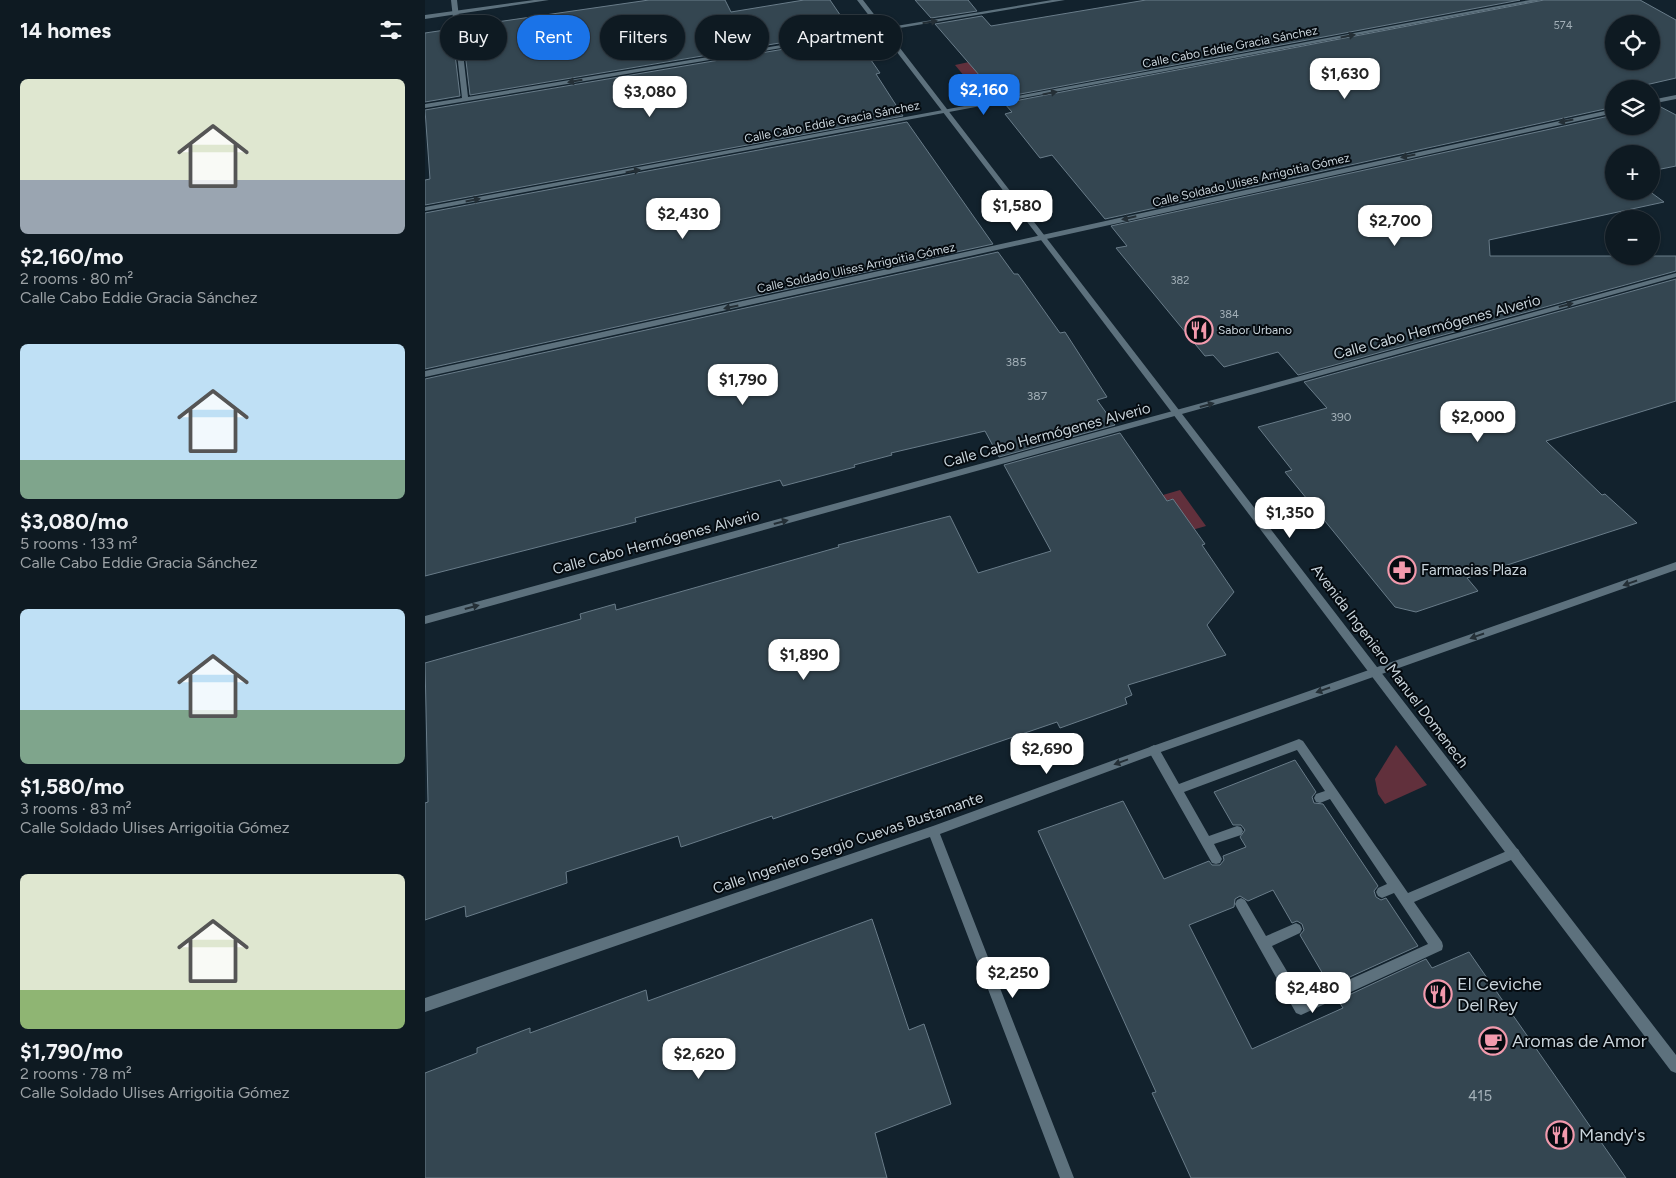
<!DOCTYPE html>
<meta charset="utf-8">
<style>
:root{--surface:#0e1a22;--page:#17232a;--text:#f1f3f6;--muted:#9ba1a5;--line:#2e3840;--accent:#1a73e8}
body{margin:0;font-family:Figtree,sans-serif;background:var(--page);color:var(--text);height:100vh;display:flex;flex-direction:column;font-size:19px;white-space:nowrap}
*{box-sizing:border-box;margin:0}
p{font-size:16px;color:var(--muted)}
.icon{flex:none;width:28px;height:28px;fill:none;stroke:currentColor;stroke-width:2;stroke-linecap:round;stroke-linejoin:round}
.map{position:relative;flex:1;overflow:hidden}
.details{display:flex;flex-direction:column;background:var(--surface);width:425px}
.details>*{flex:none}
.guide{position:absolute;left:15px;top:15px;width:475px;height:45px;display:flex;gap:10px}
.controls{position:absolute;left:1180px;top:15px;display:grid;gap:10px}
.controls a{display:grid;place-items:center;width:55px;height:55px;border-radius:50%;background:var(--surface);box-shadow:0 1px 4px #0004,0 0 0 1px var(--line);font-size:25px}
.price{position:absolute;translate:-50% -42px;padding:0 11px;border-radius:10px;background:#fff;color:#222;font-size:16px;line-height:32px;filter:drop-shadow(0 1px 2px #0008)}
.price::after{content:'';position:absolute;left:50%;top:30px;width:15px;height:11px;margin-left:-8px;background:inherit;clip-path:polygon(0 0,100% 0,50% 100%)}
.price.on{background:var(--accent);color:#fff}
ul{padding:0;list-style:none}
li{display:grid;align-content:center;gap:10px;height:265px;padding:0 20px}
li span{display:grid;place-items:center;height:155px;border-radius:8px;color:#555}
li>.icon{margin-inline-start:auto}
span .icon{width:90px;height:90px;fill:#fffc;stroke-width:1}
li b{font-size:21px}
h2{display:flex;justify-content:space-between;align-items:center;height:60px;padding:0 20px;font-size:21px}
.chip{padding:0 18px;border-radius:22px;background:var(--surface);box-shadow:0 1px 4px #0004,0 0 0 1px var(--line);font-size:18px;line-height:45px}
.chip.on{background:var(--accent);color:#fff}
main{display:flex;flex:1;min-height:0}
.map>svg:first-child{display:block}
.green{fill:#61303c}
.building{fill:#344651;stroke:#697c89;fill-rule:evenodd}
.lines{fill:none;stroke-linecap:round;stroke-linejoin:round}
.service{fill:#5d717d;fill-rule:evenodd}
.minor{fill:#5d717d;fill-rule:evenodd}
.tertiary{fill:#5d717d;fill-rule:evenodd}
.oneway{fill:#242f36}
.labels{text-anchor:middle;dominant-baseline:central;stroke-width:4;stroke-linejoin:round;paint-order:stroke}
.far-number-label{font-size:11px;fill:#a3b0b8}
.far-street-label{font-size:12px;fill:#c8d3da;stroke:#050b10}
.far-poi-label{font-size:12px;fill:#c8d3da;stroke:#050b10;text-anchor:start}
.number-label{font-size:12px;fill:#a3b0b8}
.street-label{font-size:15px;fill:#c8d3da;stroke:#050b10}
.poi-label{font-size:15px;fill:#c8d3da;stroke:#050b10;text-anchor:start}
.near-number-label{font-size:15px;fill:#a3b0b8}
.near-poi-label{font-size:18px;fill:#c8d3da;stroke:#050b10;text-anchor:start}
</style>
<main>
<section class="details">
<h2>14 homes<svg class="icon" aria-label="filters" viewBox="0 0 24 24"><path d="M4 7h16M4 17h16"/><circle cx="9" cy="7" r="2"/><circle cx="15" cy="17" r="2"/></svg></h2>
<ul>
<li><span style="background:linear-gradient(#dfe7d0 65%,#9aa5b1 0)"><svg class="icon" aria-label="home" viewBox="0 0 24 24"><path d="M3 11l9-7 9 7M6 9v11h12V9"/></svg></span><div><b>$2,160/mo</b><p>2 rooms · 80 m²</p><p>Calle Cabo Eddie Gracia Sánchez</p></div></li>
<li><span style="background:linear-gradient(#bfe0f5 75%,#7fa58c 0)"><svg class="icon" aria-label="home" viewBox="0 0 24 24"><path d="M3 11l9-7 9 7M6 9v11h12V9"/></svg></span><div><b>$3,080/mo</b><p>5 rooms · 133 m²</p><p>Calle Cabo Eddie Gracia Sánchez</p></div></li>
<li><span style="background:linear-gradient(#bfe0f5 65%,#7fa58c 0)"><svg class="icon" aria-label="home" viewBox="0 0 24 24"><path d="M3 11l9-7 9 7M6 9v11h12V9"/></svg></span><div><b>$1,580/mo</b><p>3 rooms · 83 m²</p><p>Calle Soldado Ulises Arrigoitia Gómez</p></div></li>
<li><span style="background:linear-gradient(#dfe7d0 75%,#8fb573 0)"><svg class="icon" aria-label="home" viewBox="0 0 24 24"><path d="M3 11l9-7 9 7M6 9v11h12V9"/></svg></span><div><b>$1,790/mo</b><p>2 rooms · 78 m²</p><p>Calle Soldado Ulises Arrigoitia Gómez</p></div></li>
</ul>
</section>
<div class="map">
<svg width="1251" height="1178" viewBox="0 0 1251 1178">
<rect width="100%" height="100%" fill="#12222d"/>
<g class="green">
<path d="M544 62 709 64 557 92 550 89 530 65Z"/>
<path d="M755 490 781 526 767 530 746 499 622 540 615 531Z"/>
<path d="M971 745 1002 785 960 804 953 794 950 779Z"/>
</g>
<g class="building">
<path d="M224 0H300L306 12 379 0H405L426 31 45 95 37 27Z"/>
<path d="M490 0H543L552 11 506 18Z"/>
<path d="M721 0H1095L574 98 510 24 557 16 566 26Z"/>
<path d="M1119 0H1215L1251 20V78L1203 89H1189V107L680 219 627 155 615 158 580 114 587 112 579 103ZM1189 24H1226V61H1189Z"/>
<path d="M27 29 35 96 0 102V33Z"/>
<path d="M430 37 455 73 451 74 478 116 0 205V180L5 179 0 110Z"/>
<path d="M1232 105 1251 115V166L1226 171V154H1189V191H1224L1239 202 1064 240 1065 256H1251V271L873 375 853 352 799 367 788 355 780 356 691 248 702 246 686 226 1189 115V126H1226V106Z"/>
<path d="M482 122 568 244 0 369V213Z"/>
<path d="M573 252 589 274H593L635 333 640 332 682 397 672 400 690 425 574 457 560 431 466 453 467 455 429 465 430 467 358 486 355 480 210 518 211 522 0 576V379Z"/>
<path d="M1251 279V401L1121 441 1177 495 1180 494 1212 523 1042 578 1053 591 991 612 970 607 860 472 867 470 833 427 902 408 879 382Z"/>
<path d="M695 433 742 501 748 499 780 544 777 545 809 592 782 625 801 655 703 685 707 695 700 698 702 704 635 728 632 722 348 819 347 816 256 847 253 836 141 872 142 883 41 917 40 906 0 920V803L3 802 0 663 156 619 155 614 190 604 191 610 414 547 413 545 525 516 553 573 626 551 579 465Z"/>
<path d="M870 760 891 792 887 797 889 803 898 804 953 886 949 891 951 897 956 900 961 898 993 946 905 986 875 935 879 930 877 924 872 921 867 923 848 890 823 901 815 896 810 899 809 907 764 925 827 1049 918 1008 913 1000 1001 959 1007 968 1044 952 1201 1178H766L727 1093 731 1092 613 831 698 801 739 879 784 861 787 865H795L799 860 798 856 821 847 815 837 820 830 816 825H808L789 792Z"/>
<path d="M447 919 484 1030 499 1024 526 1104 450 1133 462 1178H0V1073L52 1053V1048L105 1028V1033L221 990 223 1001Z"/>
</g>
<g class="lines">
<path class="service" d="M874 739 878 741 983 893 1089 848 1093 849 1095 853 1093 857 989 902 1017 942 1018 946 1017 950 876 1015 871 1013 812 908 810 904 812 900 816 898 820 900 841 936 871 923 875 925 877 929 875 933 847 946 879 1000 1003 944 969 893 957 898 953 896 951 892 953 888 962 884 905 799 895 803 891 802 889 798 891 794 900 791 872 750 759 792 784 836 812 826 816 827 818 831 816 835 789 844 797 859 795 863 791 864 787 863 723 750 725 747 729 745 733 747 754 784Z"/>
<g class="minor">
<path d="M26 0H32L43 97 627 0H640L0 108V104L37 98Z"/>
<path d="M1105 0H1117L0 211V207Z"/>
<path d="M1251 95V99L1226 104V100Z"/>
<path d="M1189 109V113L0 377V371Z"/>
<path d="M1251 273V277L0 624V616Z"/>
<path d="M1251 562V570L733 753 515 834 649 1178H635L505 837 0 1012V998L508 826 725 747Z"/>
</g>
<g class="tertiary">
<path d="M109 0H124L0 19V15Z"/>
<path d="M432 0H438L1251 1055V1073L1246 1071 616 240Z"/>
</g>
</g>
<defs><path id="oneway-solid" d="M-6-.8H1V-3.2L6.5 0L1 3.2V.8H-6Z" transform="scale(1.25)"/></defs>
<g class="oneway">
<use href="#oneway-solid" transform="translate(505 22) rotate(-9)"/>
<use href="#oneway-solid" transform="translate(923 36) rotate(-11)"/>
<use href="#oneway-solid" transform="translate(150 81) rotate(170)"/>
<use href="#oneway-solid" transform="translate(625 93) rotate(-11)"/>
<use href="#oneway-solid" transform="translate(1141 121) rotate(168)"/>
<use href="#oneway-solid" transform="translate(983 156) rotate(168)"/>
<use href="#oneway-solid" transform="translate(208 171) rotate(-11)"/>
<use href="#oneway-solid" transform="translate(48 200) rotate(-11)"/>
<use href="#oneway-solid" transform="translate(704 218) rotate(167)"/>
<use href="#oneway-solid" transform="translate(1141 305) rotate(-15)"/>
<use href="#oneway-solid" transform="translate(306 307) rotate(168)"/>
<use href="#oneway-solid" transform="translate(782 405) rotate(-15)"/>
<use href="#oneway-solid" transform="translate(356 522) rotate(-15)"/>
<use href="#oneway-solid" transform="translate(1205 583) rotate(161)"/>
<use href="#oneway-solid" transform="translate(47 607) rotate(-15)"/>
<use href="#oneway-solid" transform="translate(1052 636) rotate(161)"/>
<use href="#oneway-solid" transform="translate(898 690) rotate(161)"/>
<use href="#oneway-solid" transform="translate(696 762) rotate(160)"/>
</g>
<defs>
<g id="restaurant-ring" transform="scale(1.4375)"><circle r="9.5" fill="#050b10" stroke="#f29aad" stroke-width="1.5"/><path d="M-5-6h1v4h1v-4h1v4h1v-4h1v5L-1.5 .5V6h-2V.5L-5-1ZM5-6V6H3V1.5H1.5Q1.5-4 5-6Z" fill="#f29aad"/></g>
<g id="pharmacy-ring" transform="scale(1.4375)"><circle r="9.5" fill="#050b10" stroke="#f29aad" stroke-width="1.5"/><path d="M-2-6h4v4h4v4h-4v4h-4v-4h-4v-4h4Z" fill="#f29aad"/></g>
<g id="cafe-ring" transform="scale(1.4375)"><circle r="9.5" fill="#050b10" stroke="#f29aad" stroke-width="1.5"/><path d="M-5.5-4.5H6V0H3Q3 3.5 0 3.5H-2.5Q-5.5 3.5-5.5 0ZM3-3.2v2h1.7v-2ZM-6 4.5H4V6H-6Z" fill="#f29aad"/></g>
</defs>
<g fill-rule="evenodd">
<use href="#restaurant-ring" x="774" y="330"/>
<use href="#pharmacy-ring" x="977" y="570"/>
<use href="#restaurant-ring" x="1013" y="994"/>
<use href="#cafe-ring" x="1068" y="1041"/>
<use href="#restaurant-ring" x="1135" y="1135"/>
</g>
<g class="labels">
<g class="far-number-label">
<text x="1138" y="25">574</text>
<text x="755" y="280">382</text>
<text x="804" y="314">384</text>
</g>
<g class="far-street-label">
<text transform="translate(805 47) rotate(-11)">Calle Cabo Eddie Gracia Sánchez</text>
<text transform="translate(407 122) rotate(-11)">Calle Cabo Eddie Gracia Sánchez</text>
<text transform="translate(826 180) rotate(-13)">Calle Soldado Ulises Arrigoitia Gómez</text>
<text transform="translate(431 268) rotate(-12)">Calle Soldado Ulises Arrigoitia Gómez</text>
</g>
<g class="far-poi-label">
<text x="793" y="330">Sabor Urbano</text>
</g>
<g class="number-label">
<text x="591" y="362">385</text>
<text x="612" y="396">387</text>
<text x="916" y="417">390</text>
</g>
<g class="street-label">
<text transform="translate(1012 327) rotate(-15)">Calle Cabo Hermógenes Alverio</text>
<text transform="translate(622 435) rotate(-15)">Calle Cabo Hermógenes Alverio</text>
<text transform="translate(231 542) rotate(-15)">Calle Cabo Hermógenes Alverio</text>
<text transform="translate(965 666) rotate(53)">Avenida Ingeniero Manuel Domenech</text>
<text transform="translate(423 843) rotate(-19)">Calle Ingeniero Sergio Cuevas Bustamante</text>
</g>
<g class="poi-label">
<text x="996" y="570">Farmacias Plaza</text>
</g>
<g class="near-number-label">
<text x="1055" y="1096">415</text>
</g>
<g class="near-poi-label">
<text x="1032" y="984">El Ceviche<tspan x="1032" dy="21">Del Rey</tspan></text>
<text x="1087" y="1041">Aromas de Amor</text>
<text x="1154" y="1135">Mandy's</text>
</g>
</g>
</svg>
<div class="controls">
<a><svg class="icon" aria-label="locate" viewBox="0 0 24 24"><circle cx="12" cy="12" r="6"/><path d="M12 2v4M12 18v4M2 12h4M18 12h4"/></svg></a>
<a><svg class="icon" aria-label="layers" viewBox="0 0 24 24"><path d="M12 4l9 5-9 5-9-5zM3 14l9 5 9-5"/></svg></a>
<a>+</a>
<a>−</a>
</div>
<b class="price" style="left:920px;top:100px">$1,630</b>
<b class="price on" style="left:559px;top:116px">$2,160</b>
<b class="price" style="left:225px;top:118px">$3,080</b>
<b class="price" style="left:592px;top:232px">$1,580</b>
<b class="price" style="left:258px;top:240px">$2,430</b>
<b class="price" style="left:970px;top:247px">$2,700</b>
<b class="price" style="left:318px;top:406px">$1,790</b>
<b class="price" style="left:1053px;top:443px">$2,000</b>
<b class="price" style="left:865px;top:539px">$1,350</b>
<b class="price" style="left:379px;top:681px">$1,890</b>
<b class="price" style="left:622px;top:775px">$2,690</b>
<b class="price" style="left:588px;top:999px">$2,250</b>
<b class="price" style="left:888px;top:1014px">$2,480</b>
<b class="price" style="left:274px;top:1080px">$2,620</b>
<div class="guide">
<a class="chip">Buy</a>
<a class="chip on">Rent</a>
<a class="chip">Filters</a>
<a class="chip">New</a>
<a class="chip">Apartment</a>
</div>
</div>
</main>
